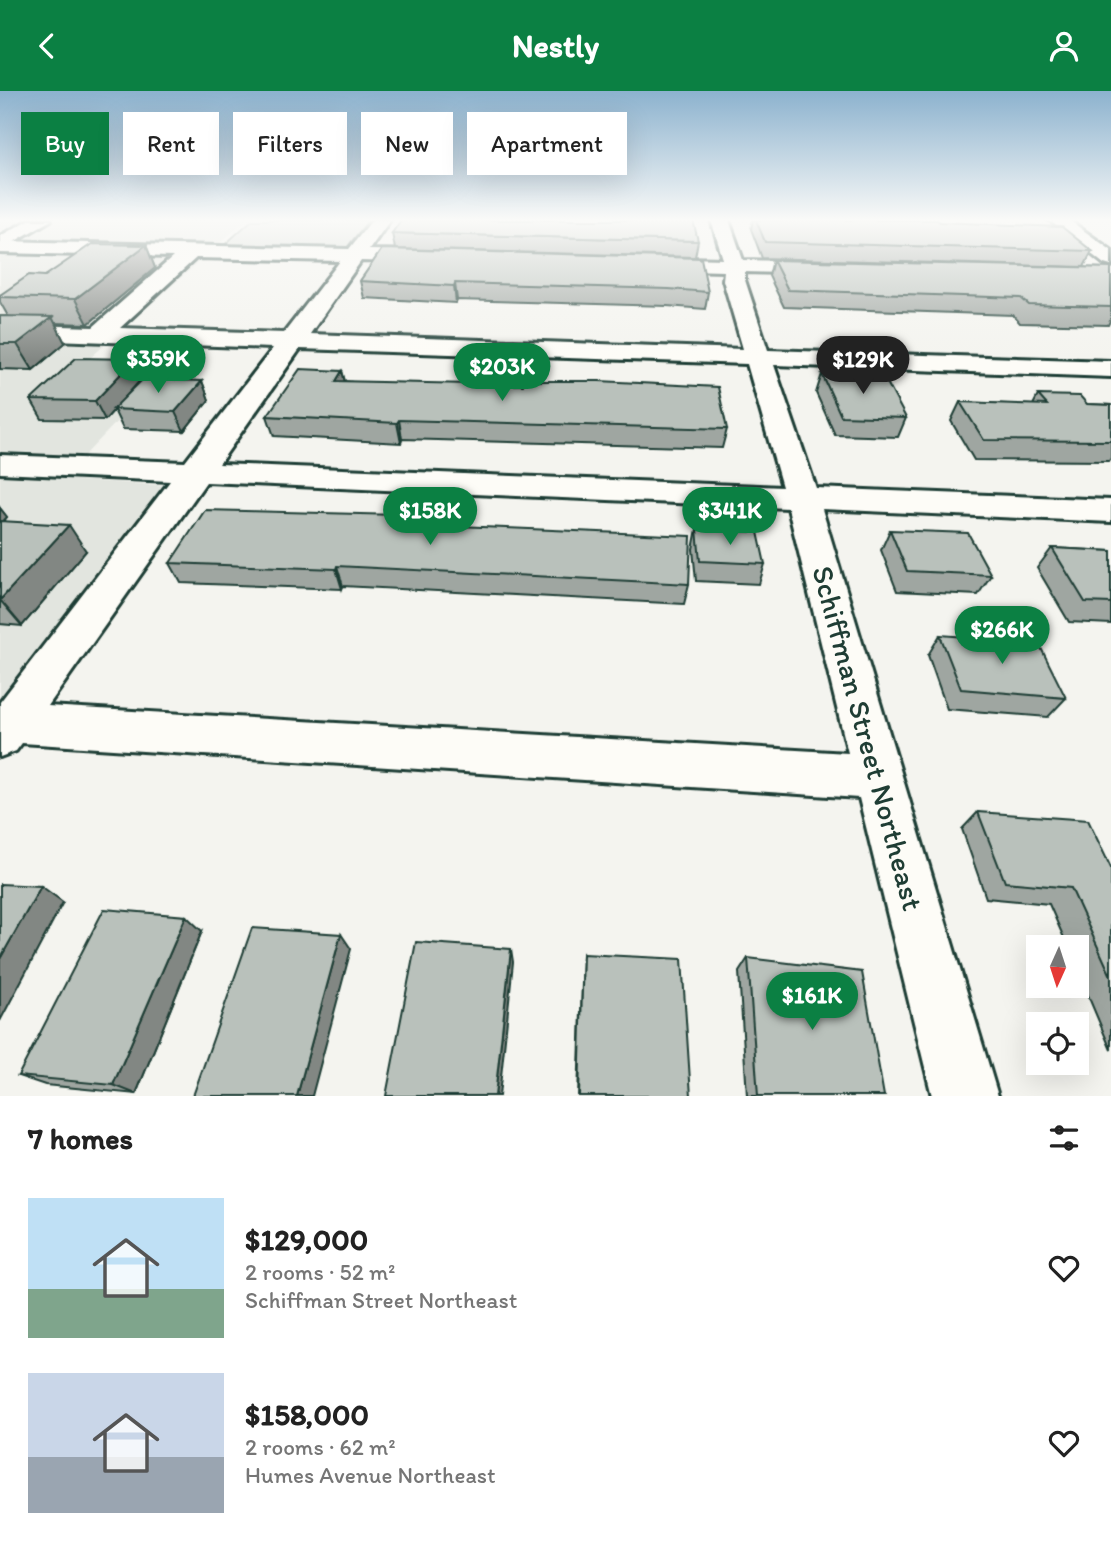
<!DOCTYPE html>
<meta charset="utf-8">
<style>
:root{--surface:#fff;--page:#f2f2f2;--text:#222;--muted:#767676;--accent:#0b8043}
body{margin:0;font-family:Itim,sans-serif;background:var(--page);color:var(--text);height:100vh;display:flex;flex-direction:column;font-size:26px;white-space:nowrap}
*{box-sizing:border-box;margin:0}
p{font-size:23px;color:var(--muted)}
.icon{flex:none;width:38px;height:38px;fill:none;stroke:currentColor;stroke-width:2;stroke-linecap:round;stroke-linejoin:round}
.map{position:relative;height:1005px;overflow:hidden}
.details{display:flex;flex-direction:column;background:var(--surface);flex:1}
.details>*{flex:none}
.hud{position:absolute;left:21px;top:21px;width:700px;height:63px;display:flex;gap:14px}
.needle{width:46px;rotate:183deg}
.buttons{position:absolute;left:1026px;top:844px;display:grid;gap:14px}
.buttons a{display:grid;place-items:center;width:63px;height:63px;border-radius:0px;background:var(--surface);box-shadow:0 7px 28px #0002;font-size:35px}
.price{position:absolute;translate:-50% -60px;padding:0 16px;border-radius:24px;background:var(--accent);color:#fff;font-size:23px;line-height:46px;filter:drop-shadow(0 2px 4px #0008)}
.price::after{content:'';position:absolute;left:50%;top:42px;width:21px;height:16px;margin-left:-10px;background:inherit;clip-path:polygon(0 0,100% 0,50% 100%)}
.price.current{background:#222;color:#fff}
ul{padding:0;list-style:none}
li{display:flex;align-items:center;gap:21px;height:175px;padding:0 28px}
li span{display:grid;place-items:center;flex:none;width:196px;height:140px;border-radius:0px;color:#555}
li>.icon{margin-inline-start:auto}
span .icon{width:84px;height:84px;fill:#fffc;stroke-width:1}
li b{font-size:30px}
h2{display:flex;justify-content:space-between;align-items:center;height:84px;padding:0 28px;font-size:30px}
.tag{padding:0 24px;border-radius:0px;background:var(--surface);box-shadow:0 7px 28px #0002;font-size:24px;line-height:63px}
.tag.current{background:var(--accent);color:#fff}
header{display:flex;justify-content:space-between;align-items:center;height:91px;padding:0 28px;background:var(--accent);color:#fff;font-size:32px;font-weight:800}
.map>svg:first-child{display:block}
.built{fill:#e2e5df}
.green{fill:#d1d6d1;stroke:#788a82;stroke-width:2}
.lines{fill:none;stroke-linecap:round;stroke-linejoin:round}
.minor-casing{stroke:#1f3d34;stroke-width:6}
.major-casing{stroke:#1f3d34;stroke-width:6}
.minor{fill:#fdfcf7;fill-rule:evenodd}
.major{fill:#fdfcf7;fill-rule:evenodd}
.wall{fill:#9fa6a1;stroke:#1f3d34;stroke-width:2}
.shaded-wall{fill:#828783;stroke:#1f3d34;stroke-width:2}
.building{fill:#b9c1bb;stroke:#1f3d34;stroke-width:2}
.labels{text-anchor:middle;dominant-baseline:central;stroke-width:5;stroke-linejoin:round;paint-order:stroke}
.street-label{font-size:30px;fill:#1f3d34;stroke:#fdfcf7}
</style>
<header><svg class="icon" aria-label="back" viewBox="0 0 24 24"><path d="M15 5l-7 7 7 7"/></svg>Nestly<svg class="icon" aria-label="person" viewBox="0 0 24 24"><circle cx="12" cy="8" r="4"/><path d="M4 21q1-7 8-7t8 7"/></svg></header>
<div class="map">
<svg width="1111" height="1005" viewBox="0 0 1111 1005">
<rect width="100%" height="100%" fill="#f4f4ef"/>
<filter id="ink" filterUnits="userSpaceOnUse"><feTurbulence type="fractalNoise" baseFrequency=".0143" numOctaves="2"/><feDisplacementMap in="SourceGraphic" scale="14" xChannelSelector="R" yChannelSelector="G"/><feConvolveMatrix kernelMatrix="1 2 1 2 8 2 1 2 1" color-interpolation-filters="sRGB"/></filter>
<g filter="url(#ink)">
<path class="built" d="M0 129H246L90 267 174 271 62 388 175 395 0 629Z"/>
<path class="green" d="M252 129H368L345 159 221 157Z"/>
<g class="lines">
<g class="minor-casing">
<g id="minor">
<path d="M372 129H390L369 159 430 160 437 162 440 166 437 170 430 172 361 170 310 243 743 258 723 189 724 180 651 178 644 176 641 172 644 168 651 166 723 168 711 129H729L743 169 822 171 829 173 832 177 829 181 822 183 745 181V189L768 259 1111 270V286L774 274 816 397 1111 409V431L822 418 998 1005H932L859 707 22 652 16 660 0 666V611L170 390 0 382V364L185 371 273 257 0 247V233L93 236 173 166 0 162V150L349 158ZM196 167 340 170 284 242 120 237ZM300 258 747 273 782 396 219 373ZM206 391 788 417 848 662 48 615Z"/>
<path d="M1049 129H1069L1111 159V175L1104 173Z"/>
</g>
</g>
<g class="major-casing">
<path id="major" d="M29 129H51L0 159V145Z"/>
</g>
<use href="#minor" class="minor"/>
<use href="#major" class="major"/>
</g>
<g class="wall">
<path d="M753 129H937L940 131 1092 160 1084 176 762 167 751 138Z"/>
<path d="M392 142 698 150 695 166 395 158Z"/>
<path d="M146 154 155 177 88 233 55 232 65 252 33 279 0 278V225H8L0 211V204L45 185Z"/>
<path d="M382 158 708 201 705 218 667 215 457 209 456 212 364 207 360 190Z"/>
<path d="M773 169 1111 177V228L1108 234 1020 232 1013 224 784 216 769 185Z"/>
<path d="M135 268 143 286 129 302 202 290 209 309 184 340 123 338 114 319 105 329 42 328 31 309Z"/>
<path d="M342 280 345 290 727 338 722 357 402 348 401 352 274 345 267 325Z"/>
<path d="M822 283 906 327 898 346 835 344 816 302Z"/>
<path d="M1038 304 1087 313 1111 314V367L1109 370 974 369 951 330 960 311 1033 314Z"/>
<path d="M0 417 7 426 4 430 86 460 22 535 0 533Z"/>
<path d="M460 428 461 435 689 493 684 513 343 495 342 498 181 492 170 472Z"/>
<path d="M697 438 765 473 759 493 696 490 693 458Z"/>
<path d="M890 439 991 484 978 504 897 500 881 459Z"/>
<path d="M1052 457 1111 460V533L1069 531 1037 477Z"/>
<path d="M940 544 1066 607 1048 626 947 618 928 564Z"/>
<path d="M978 721 1111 777V959L1076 876V856H1068L1049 813 986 807 962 738Z"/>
<path d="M202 840 136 1003 45 994 18 985Z"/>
<path d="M583 863 691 1005H578Z"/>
<path d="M748 867 884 1005H747L739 881Z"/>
</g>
<g class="shaded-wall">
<path d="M146 154 155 177 88 233 75 208Z"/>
<path d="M455 192 457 209 456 212 454 195Z"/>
<path d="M52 226 65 252 33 279 17 253Z"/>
<path d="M135 268 143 286 105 329 95 310Z"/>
<path d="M342 280 347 299 336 290Z"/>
<path d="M202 290 209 309 184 340 175 321Z"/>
<path d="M399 329 402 348 401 352 397 332Z"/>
<path d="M0 417 7 426 0 434Z"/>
<path d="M69 434 86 460 22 535 0 509Z"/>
<path d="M337 475 343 495 342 498 336 478Z"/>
<path d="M41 795 63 811 0 930V868Z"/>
<path d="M186 825 202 840 136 1003 113 994Z"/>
<path d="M341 843 351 858 312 1005H297Z"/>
<path d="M511 858 513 871 499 1005H495Z"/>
</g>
<g class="building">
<path d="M401 129H693L698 150 392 142Z"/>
<path d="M756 129H937L940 131 1062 136 1092 160 765 151Z"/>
<path d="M92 153 146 154 75 208 0 206V204L29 184 45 185Z"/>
<path d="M382 158 701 167 708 201 669 198 455 192 454 195 360 190Z"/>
<path d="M773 169 1111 177V216L1029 214 1021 207 788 199Z"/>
<path d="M0 225 52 226 17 253H0Z"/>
<path d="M76 267 135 268 95 310 31 309Z"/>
<path d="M300 278 342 280 336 290 523 294 524 290H599L718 296 727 338 399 329 397 332 267 325Z"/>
<path d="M822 283 883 284 906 327 841 325Z"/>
<path d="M143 288 202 290 175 321 113 318Z"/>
<path d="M1038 304 1080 305 1087 313 1111 314V350L984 349 960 311 1047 314Z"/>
<path d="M205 419 398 424 460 428 458 435 691 445 689 493 337 475 336 478 170 472Z"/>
<path d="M0 430 69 434 0 509Z"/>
<path d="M697 438 758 441 765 473 700 470Z"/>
<path d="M890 439 968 442 991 484 907 480Z"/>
<path d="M1052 457 1111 460V512L1085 511Z"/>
<path d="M940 544 1038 551 1066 607 961 598Z"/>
<path d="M978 721 1088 729 1111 777V885L1071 797 1005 791Z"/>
<path d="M0 793 41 795 0 868Z"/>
<path d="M104 818 186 825 113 994 18 985Z"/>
<path d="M252 837 341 843 297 1005H193Z"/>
<path d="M416 851 511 858 495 1005H386Z"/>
<path d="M583 863 682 868 691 1005H579Z"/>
<path d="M748 867 862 881 884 1005H758Z"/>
</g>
</g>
<linearGradient id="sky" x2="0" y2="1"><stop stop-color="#8cb2ce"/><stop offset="0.48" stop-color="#fafaf8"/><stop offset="1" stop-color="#fafaf8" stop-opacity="0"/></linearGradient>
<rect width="1111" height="269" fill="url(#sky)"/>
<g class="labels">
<g class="street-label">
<text transform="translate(868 647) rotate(75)">Schiffman Street Northeast</text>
</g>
</g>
</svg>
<div class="buttons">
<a><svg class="needle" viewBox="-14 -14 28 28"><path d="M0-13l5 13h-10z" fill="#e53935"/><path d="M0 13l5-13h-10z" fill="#767676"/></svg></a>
<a><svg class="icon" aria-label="locate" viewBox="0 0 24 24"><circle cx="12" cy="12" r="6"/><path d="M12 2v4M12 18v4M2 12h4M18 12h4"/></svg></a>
</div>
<b class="price" style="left:158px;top:304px">$359K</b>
<b class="price current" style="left:863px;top:305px">$129K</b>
<b class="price" style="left:502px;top:312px">$203K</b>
<b class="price" style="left:430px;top:456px">$158K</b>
<b class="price" style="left:730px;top:456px">$341K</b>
<b class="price" style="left:1002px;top:575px">$266K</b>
<b class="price" style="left:812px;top:941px">$161K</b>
<div class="hud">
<a class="tag current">Buy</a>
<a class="tag">Rent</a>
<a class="tag">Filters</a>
<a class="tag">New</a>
<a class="tag">Apartment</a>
</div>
</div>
<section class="details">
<h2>7 homes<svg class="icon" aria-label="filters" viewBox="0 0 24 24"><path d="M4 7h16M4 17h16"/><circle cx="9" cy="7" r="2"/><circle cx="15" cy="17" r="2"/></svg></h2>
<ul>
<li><span style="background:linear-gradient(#bfe0f5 65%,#7fa58c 0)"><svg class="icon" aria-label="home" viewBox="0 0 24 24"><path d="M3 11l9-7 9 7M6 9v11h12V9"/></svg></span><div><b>$129,000</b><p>2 rooms · 52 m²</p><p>Schiffman Street Northeast</p></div><svg class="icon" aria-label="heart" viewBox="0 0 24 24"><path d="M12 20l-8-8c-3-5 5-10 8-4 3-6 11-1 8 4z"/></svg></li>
<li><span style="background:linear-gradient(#c9d6e8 60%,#9aa5b1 0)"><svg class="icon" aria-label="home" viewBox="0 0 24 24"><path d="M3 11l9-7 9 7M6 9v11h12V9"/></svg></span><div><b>$158,000</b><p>2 rooms · 62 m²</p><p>Humes Avenue Northeast</p></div><svg class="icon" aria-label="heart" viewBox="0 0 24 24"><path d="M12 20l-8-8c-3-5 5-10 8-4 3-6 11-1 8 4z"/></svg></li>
</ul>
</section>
